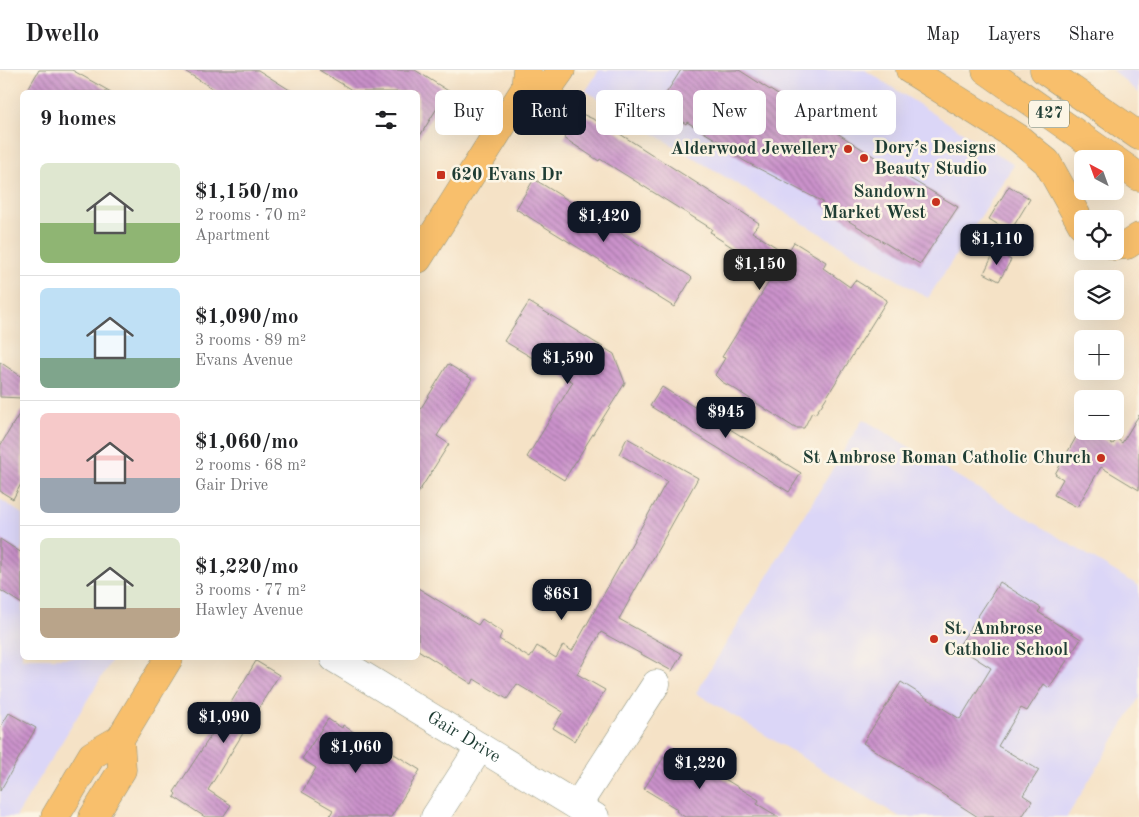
<!DOCTYPE html>
<meta charset="utf-8">
<style>
:root{--surface:#fff;--page:#f6f6f6;--text:#202124;--muted:#757577;--line:#e0e0e0;--accent:#111827}
body{margin:0;font-family:"Old Standard TT",serif;background:var(--page);color:var(--text);height:100vh;display:flex;flex-direction:column;font-size:19px;white-space:nowrap}
*{box-sizing:border-box;margin:0}
p{font-size:16px;color:var(--muted)}
.icon{flex:none;width:28px;height:28px;fill:none;stroke:currentColor;stroke-width:2;stroke-linecap:round;stroke-linejoin:round}
.map{position:relative;flex:1;overflow:hidden}
.panel{position:absolute;left:20px;top:20px;width:400px;height:570px;display:flex;flex-direction:column;background:var(--surface);border-radius:8px;box-shadow:0 5px 20px #0002}
.panel>*{flex:none}
.hud{position:absolute;left:435px;top:20px;width:475px;height:45px;display:flex;gap:10px}
.needle{width:32px;rotate:319deg}
.fabs{position:absolute;left:1074px;top:80px;display:grid;gap:10px}
.fabs a{display:grid;place-items:center;width:50px;height:50px;border-radius:8px;background:var(--surface);box-shadow:0 5px 20px #0002;font-size:25px}
.price{position:absolute;translate:-50% -42px;padding:0 11px;border-radius:10px;background:var(--accent);color:#fff;font-size:16px;line-height:32px;filter:drop-shadow(0 1px 2px #0008)}
.price::after{content:'';position:absolute;left:50%;top:30px;width:15px;height:11px;margin-left:-8px;background:inherit;clip-path:polygon(0 0,100% 0,50% 100%)}
.price.on{background:#222;color:#fff}
ul{padding:0;list-style:none}
li{display:flex;align-items:center;gap:15px;height:125px;padding:0 20px}
li+li{border-top:1px solid var(--line)}
li span{display:grid;place-items:center;flex:none;width:140px;height:100px;border-radius:8px;color:#555}
li>.icon{margin-inline-start:auto}
span .icon{width:60px;height:60px;fill:#fffc;stroke-width:1}
li b{font-size:21px}
h2{display:flex;justify-content:space-between;align-items:center;height:60px;padding:0 20px;font-size:21px}
.tag{padding:0 18px;border-radius:8px;background:var(--surface);box-shadow:0 5px 20px #0002;font-size:18px;line-height:45px}
.tag.on{background:var(--accent);color:#fff}
header{display:flex;align-items:center;gap:30px;box-sizing:border-box;height:70px;padding:0 25px;background:var(--surface);border-bottom:1px solid var(--line)}
header strong{font-size:24px}
nav{display:flex;gap:28px;margin-inline-start:auto;font-size:18px}
.map>svg:first-child{display:block}
.built{fill:#dbd6f7}
.building{fill:url(#building-back-hatch)}
.lines{fill:none;stroke-linecap:round;stroke-linejoin:round}
.minor-casing{stroke:#8a907d;stroke-width:29}
.major-casing{stroke:#8a907d;stroke-width:29}
.highway-casing{stroke:#8a907d;stroke-width:29}
.minor{stroke:#fff;stroke-width:28}
.major{stroke:#f8bf6c;stroke-width:28}
.highway{stroke:#f8bf6c;stroke-width:28}
.poi-dot{fill:#c8321e;stroke:#fcf5e5;stroke-width:2}
.labels{text-anchor:middle;dominant-baseline:central;stroke-width:5;stroke-linejoin:round;paint-order:stroke}
.shield{fill:#fcf5e5;stroke:#617469;stroke-width:1}
.shield-label{font-size:16px;font-weight:bold;fill:#1f3d34}
.poi-label{font-size:18px;font-weight:bold;fill:#1f3d34;stroke:#fcf5e5;text-anchor:start}
.street-label{font-size:18px;fill:#1f3d34;stroke:#fcf5e5}
</style>
<header>
<strong>Dwello</strong>
<nav><a>Map</a><a>Layers</a><a>Share</a></nav>
</header>
<div class="map">
<svg width="1139" height="747" viewBox="0 0 1139 747">
<defs>
<pattern id="building-back-hatch" width="6" height="6" patternUnits="userSpaceOnUse" patternTransform="scale(1.25)"><rect width="6" height="6" fill="#cb92cb"/><path d="M-1 5l2 2M0 0l6 6M5-1l2 2" fill="none" stroke="#a478a6"/></pattern>
</defs>
<rect width="100%" height="100%" fill="#fcf5e5"/>
<filter id="ink" filterUnits="userSpaceOnUse"><feTurbulence type="fractalNoise" baseFrequency=".02" numOctaves="2"/><feDisplacementMap in="SourceGraphic" scale="10" xChannelSelector="R" yChannelSelector="G"/><feConvolveMatrix kernelMatrix="1 2 1 2 8 2 1 2 1" color-interpolation-filters="sRGB"/></filter>
<filter id="wash" filterUnits="userSpaceOnUse"><feTurbulence type="fractalNoise" baseFrequency=".0096" numOctaves="4" result="noise"/><feDisplacementMap in="SourceGraphic" scale="20" xChannelSelector="R" yChannelSelector="G"/><feGaussianBlur stdDeviation="1.12" result="paint"/><feColorMatrix in="noise" values="0 0 0 0 0 0 0 0 0 0 0 0 0 0 0 0 0 1.4 0 .05"/><feComposite in="paint" operator="in"/></filter>
<g filter="url(#wash)">
<rect width="100%" height="100%" fill="#f5e2c6"/>
<g class="built">
<path d="M599 0H865L1014 95 928 228 675 77 586 21Z"/>
<path d="M1112 0H1139V23Z"/>
<path d="M863 349 1139 516V628L1067 747H900L696 623Z"/>
<path d="M0 429 22 444V588H113L16 747H0Z"/>
</g>
<g id="blocks">
<g class="building">
<path d="M39 0H72L111 22H26Z"/>
<path d="M183 0H258L293 22H218Z"/>
<path d="M319 0H415L450 22H447L418 69V22H355Z"/>
<path d="M681 0H739L887 95 958 137 920 194 832 141 821 134 823 132 748 93 731 83 733 80 687 52 686 54 658 36Z"/>
<path d="M580 43 606 55 759 153 752 162 787 184 794 172 826 192 823 198 850 217 855 210 887 230 821 336 815 344 812 342 804 358H795L735 319 722 312 715 305 725 288 722 287 774 204 747 185 746 186 713 165 714 164 710 162 712 159 600 89 599 91 564 68Z"/>
<path d="M534 109 690 206 692 208 674 237 516 139Z"/>
<path d="M1009 116 1030 129 1010 162 989 149Z"/>
<path d="M995 181 1011 190 999 211 984 203Z"/>
<path d="M529 232 614 284 625 313 564 410 527 387 573 312 504 271Z"/>
<path d="M0 292 22 307V328L0 327Z"/>
<path d="M448 294 472 309 437 366 449 374 418 423V343Z"/>
<path d="M662 317 801 403 789 422 650 336Z"/>
<path d="M22 339V412L13 429 0 421V376Z"/>
<path d="M1139 345V420L1101 397 1077 437 1054 425 1063 409 1055 404 1079 362 1088 367 1094 365 1113 374 1117 369 1122 373Z"/>
<path d="M627 368 698 408 619 549 682 584 672 601 601 562 577 604 605 620 574 671 553 658 563 642 517 614 507 629 474 609 472 614 418 580V518L478 555 482 549 502 562 499 569 530 588 537 576 556 588 563 575 572 581 667 411 619 384Z"/>
<path d="M0 469 22 483V534L0 520Z"/>
<path d="M1000 512 1041 538 1038 542 1081 569 1049 618 1044 614 1027 641 1021 638 998 676 1039 700 1023 725 1032 731 1022 747H978L863 673 901 612 960 649 991 598 958 577Z"/>
<path d="M256 591 279 605 208 720 231 735 223 747H205L174 727 176 724 174 722 212 664Z"/>
<path d="M9 643 36 658 0 721V658Z"/>
<path d="M328 649 342 658 343 655 364 669 365 666 420 700 391 747H329L333 740 302 722 316 698 302 689Z"/>
<path d="M671 676 759 730 757 734 779 747H685L676 741 677 739 644 719Z"/>
</g>
</g>
</g>
<g filter="url(#ink)">
<use href="#blocks" fill-opacity="0" stroke="#8a907d" stroke-width="1"/>
<g class="lines">
<g class="minor-casing">
<g id="minor">
<path id="s1" d="M334 588 595 747"/>
<path d="M577 736 656 614"/>
<path d="M435 747 480 677"/>
</g>
</g>
<g class="major-casing">
<g id="major">
<path d="M910 0 1017 67 1047 92 1082 155"/>
<path d="M525 19 551 14 561 0"/>
<path d="M1115 176 1127 175 1139 167"/>
<path d="M418 189 525 19 527 0"/>
<path d="M55 747 92 685 120 669 169 588"/>
<path d="M93 747 122 700 120 669"/>
</g>
</g>
<g class="highway-casing">
<g id="highway">
<path d="M986 0 1113 89"/>
<path d="M1044 0 1139 66"/>
<path d="M1115 90 1139 107"/>
</g>
</g>
<use href="#minor" class="minor"/>
<use href="#major" class="major"/>
<use href="#highway" class="highway"/>
</g>
</g>
<g class="poi-dot">
<circle cx="848" cy="79" r="5"/>
<circle cx="864" cy="88" r="5"/>
<rect x="436" y="100" width="10" height="10" rx="2.5"/>
<circle cx="936" cy="132" r="5"/>
<circle cx="1101" cy="388" r="5"/>
<circle cx="934" cy="569" r="5"/>
</g>
<g class="labels">
<rect class="shield" x="1029" y="30.5" width="40" height="27" rx="4"/>
<g class="shield-label">
<text x="1049" y="44">427</text>
</g>
<g class="poi-label">
<text x="874" y="78">Dory’s Designs<tspan x="874" dy="21">Beauty Studio</tspan></text>
<text x="838" y="79" text-anchor="end">Alderwood Jewellery</text>
<text x="451" y="105">620 Evans Dr</text>
<text x="926" y="122" text-anchor="end">Sandown<tspan x="926" dy="21">Market West</tspan></text>
<text x="1091" y="388" text-anchor="end">St Ambrose Roman Catholic Church</text>
<text x="944" y="559">St. Ambrose<tspan x="944" dy="21">Catholic School</tspan></text>
</g>
<g class="street-label">
<text stroke="none"><textPath href="#s1" startOffset="152">Gair Drive</textPath></text>
</g>
</g>
</svg>
<div class="fabs">
<a><svg class="needle" viewBox="-14 -14 28 28"><path d="M0-13l5 13h-10z" fill="#e53935"/><path d="M0 13l5-13h-10z" fill="#757577"/></svg></a>
<a><svg class="icon" aria-label="locate" viewBox="0 0 24 24"><circle cx="12" cy="12" r="6"/><path d="M12 2v4M12 18v4M2 12h4M18 12h4"/></svg></a>
<a><svg class="icon" aria-label="layers" viewBox="0 0 24 24"><path d="M12 4l9 5-9 5-9-5zM3 14l9 5 9-5"/></svg></a>
<a>+</a>
<a>−</a>
</div>
<b class="price" style="left:604px;top:173px">$1,420</b>
<b class="price" style="left:997px;top:196px">$1,110</b>
<b class="price on" style="left:760px;top:221px">$1,150</b>
<b class="price" style="left:568px;top:315px">$1,590</b>
<b class="price" style="left:726px;top:369px">$945</b>
<b class="price" style="left:562px;top:551px">$681</b>
<b class="price" style="left:224px;top:674px">$1,090</b>
<b class="price" style="left:356px;top:704px">$1,060</b>
<b class="price" style="left:700px;top:720px">$1,220</b>
<div class="hud">
<a class="tag">Buy</a>
<a class="tag on">Rent</a>
<a class="tag">Filters</a>
<a class="tag">New</a>
<a class="tag">Apartment</a>
</div>
<section class="panel">
<h2>9 homes<svg class="icon" aria-label="filters" viewBox="0 0 24 24"><path d="M4 7h16M4 17h16"/><circle cx="9" cy="7" r="2"/><circle cx="15" cy="17" r="2"/></svg></h2>
<ul>
<li><span style="background:linear-gradient(#dfe7d0 60%,#8fb573 0)"><svg class="icon" aria-label="home" viewBox="0 0 24 24"><path d="M3 11l9-7 9 7M6 9v11h12V9"/></svg></span><div><b>$1,150/mo</b><p>2 rooms · 70 m²</p><p>Apartment</p></div></li>
<li><span style="background:linear-gradient(#bfe0f5 70%,#7fa58c 0)"><svg class="icon" aria-label="home" viewBox="0 0 24 24"><path d="M3 11l9-7 9 7M6 9v11h12V9"/></svg></span><div><b>$1,090/mo</b><p>3 rooms · 89 m²</p><p>Evans Avenue</p></div></li>
<li><span style="background:linear-gradient(#f6c9c9 65%,#9aa5b1 0)"><svg class="icon" aria-label="home" viewBox="0 0 24 24"><path d="M3 11l9-7 9 7M6 9v11h12V9"/></svg></span><div><b>$1,060/mo</b><p>2 rooms · 68 m²</p><p>Gair Drive</p></div></li>
<li><span style="background:linear-gradient(#dfe7d0 70%,#b9a48a 0)"><svg class="icon" aria-label="home" viewBox="0 0 24 24"><path d="M3 11l9-7 9 7M6 9v11h12V9"/></svg></span><div><b>$1,220/mo</b><p>3 rooms · 77 m²</p><p>Hawley Avenue</p></div></li>
</ul>
</section>
</div>
